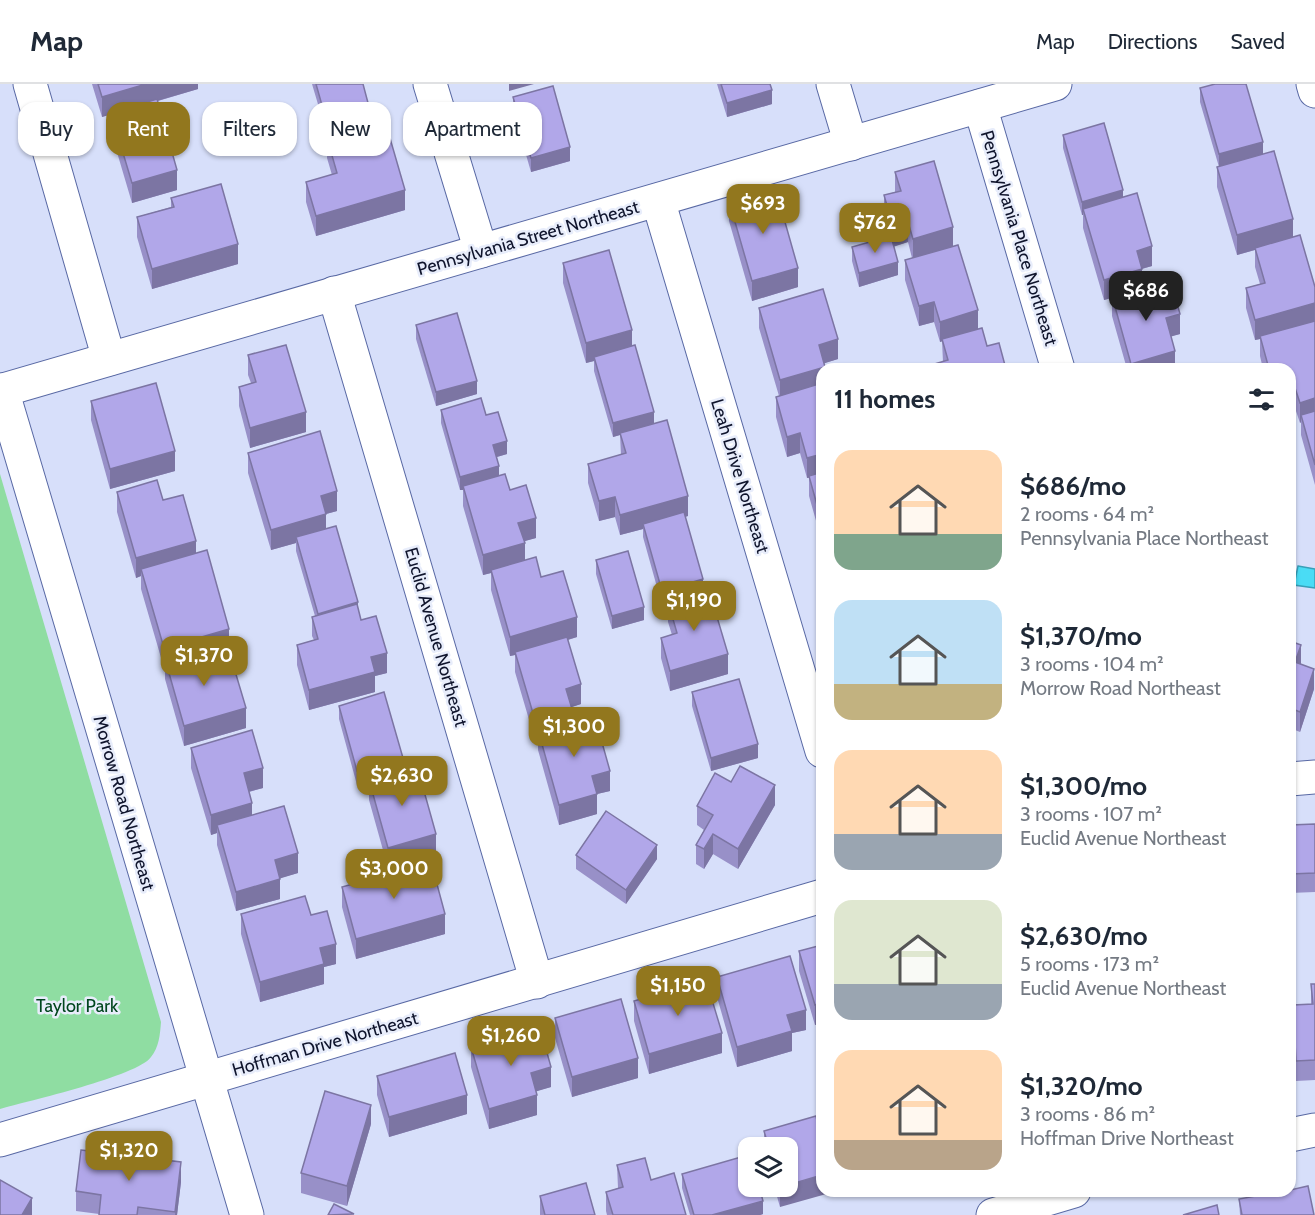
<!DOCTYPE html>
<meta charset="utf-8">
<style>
:root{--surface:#fff;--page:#f6f6f7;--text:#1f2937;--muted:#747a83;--line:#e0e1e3;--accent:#92771e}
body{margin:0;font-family:Cabin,sans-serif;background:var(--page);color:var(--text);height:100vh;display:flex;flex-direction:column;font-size:22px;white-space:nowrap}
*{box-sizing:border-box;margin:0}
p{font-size:20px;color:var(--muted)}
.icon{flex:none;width:33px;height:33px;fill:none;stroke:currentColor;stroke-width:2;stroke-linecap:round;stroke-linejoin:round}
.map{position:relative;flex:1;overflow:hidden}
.side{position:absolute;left:816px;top:279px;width:480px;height:834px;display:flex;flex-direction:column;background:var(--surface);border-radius:18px;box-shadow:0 2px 4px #0004}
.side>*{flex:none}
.top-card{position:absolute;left:18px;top:18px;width:570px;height:54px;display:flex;gap:12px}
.fabs{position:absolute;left:738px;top:1053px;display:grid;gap:12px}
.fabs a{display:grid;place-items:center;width:60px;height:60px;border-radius:12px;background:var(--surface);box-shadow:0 2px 4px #0004;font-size:30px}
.price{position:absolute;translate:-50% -51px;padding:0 14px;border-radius:12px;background:var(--accent);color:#fff;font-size:20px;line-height:39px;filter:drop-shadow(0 2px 3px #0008)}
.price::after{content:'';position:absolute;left:50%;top:36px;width:18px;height:14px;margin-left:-9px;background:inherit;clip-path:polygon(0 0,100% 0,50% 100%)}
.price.selected{background:#222;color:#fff}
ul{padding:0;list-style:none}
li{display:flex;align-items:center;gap:18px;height:150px;padding:0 18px}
li span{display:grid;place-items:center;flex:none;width:168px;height:120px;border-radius:18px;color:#555}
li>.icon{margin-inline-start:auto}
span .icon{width:72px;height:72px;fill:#fffc;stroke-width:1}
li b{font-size:26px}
h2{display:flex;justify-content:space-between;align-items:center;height:72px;padding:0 18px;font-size:26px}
.pill{padding:0 21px;border-radius:18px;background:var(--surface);box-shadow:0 2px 4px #0004;font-size:21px;line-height:54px}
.pill.selected{background:var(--accent);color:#fff}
header{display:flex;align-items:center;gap:36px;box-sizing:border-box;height:84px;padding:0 30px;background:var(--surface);border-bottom:2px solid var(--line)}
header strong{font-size:28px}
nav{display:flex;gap:33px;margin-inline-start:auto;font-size:21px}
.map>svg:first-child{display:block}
.green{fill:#8fdda2}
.water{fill:#4adcf5;stroke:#38a0b9;stroke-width:1.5}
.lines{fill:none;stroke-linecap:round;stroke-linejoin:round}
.minor-casing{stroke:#5969a4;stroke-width:35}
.minor{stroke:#fff;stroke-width:33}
.wall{fill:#9890c8}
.shaded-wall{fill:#7c75a3}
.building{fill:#b1a7e9;stroke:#7c75a3;stroke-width:1.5}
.labels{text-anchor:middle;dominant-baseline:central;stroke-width:5;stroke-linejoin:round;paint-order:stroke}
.street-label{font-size:18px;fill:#0f142c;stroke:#e8edfb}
.park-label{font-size:18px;fill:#00461e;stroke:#e8edfb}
</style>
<header>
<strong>Map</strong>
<nav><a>Map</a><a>Directions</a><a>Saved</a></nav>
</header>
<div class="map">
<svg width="1315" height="1131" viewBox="0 0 1315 1131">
<rect width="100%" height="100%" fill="#d7dffa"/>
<path class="green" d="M0 390 161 938C160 951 159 963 151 973 138 992 28 1017 0 1025Z"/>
<path class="water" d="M1298 482 1315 485V504L1294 501Z"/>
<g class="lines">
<g class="minor-casing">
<g id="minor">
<path d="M30 0 109 275"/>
<path d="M430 0 481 167"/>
<path d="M833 0 851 60"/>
<path d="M1313 0 1315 7"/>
<path d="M980 22 1058 285"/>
<path d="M658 116 822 667"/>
<path d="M334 209 537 898"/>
<path d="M2 306 247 1131"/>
<path d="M0 307 1055 0"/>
<path d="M1290 695 1315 693"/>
<path d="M1290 1051 1315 1046"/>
<path d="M0 1056 822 812"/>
<path d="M993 1131 1074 1107"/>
</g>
</g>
<use href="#minor" class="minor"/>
</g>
<g class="wall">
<path d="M92 0H198V5L158 17 177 106 132 119 111 48V30L102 33Z"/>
<path d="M312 0H363L372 41 405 126 316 152 306 118V98L332 91 327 74 328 54Z"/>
<path d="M717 0H770L772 20 727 33Z"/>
<path d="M1200 4 1263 70 1293 153 1315 203V401L1301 351V338L1300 339 1294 321 1290 322V285H1263L1260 272V255L1255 256 1246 224V204L1260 200 1255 183V166L1237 171 1217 103V83H1219L1200 18Z"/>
<path d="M513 13 570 77 531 88 513 26Z"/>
<path d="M1063 51 1123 113 1152 182 1142 185V203L1164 216 1180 250 1171 252 1175 285H1127L1112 232V214L1104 216 1083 144V131H1082L1063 64Z"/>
<path d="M895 88 953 162 978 245 987 262 1006 285H931V281L943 278 942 257 940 258 934 238 919 242 905 196V176L912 174 908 158 894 162 898 191 859 203 852 177V163L890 152 884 131V111L895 108Z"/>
<path d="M171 114 238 180 152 205 137 153V133L171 123Z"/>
<path d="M729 117 777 125 798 203 752 217 729 137Z"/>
<path d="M563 179 632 262 654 340 688 432 685 433 703 508 728 590 670 607 661 574V554L672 551 668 538V519L662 521 643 453V445L620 451 615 433 599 437 588 399V380L621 371 620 351 613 353 594 287V277L586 279 563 199Z"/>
<path d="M759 224 838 275 824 279 825 285H822V458L809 412V394H807L800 369 787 373 776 333V313L779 312 759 244Z"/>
<path d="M416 241 477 310 436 322 416 255Z"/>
<path d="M248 271 306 348 250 364 239 322V303L251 299 248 291Z"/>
<path d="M91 317 175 387 110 405 91 336Z"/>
<path d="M441 326 486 331 507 370 497 373 499 392 510 406 536 454 524 457 525 476 541 493 577 553 568 556 581 620 571 623 572 636 610 707 597 710V730L559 741 538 666V655L535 656 515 588V571L510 572 491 506V489L483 491 463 422V406H460L441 339Z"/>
<path d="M248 369 337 427 326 430V445L358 525 361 536 387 589 375 592V608L309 626 297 581V561L314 556 312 552V533L315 532 296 467V459L271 466 248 389Z"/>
<path d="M117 408 163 416 196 469 229 565 208 571 212 583 246 644 184 662 165 595V583L164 584 141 505V492L136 494 117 428Z"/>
<path d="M596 476 644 536 612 545 596 490Z"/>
<path d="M1290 557 1301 580 1314 605 1300 648 1290 644Z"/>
<path d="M692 608 758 674 711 687 692 622Z"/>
<path d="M339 622 403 686 436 770 388 784 369 716V697L357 701 339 635Z"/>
<path d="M191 664 263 704 249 708 252 731 298 789 280 794V815L236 827 217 761V749L211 751 191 684Z"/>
<path d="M731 698 775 721 738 785 713 770 704 785 696 780V761L704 746 697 741V722Z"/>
<path d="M1315 740V808L1290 809V741Z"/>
<path d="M576 771 657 775 626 820 576 785Z"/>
<path d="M342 803 445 850 356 875 342 823Z"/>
<path d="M241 830 311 831 336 880 324 883V900L260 918 241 850Z"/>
<path d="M822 861V939L815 941 799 887V867Z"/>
<path d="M717 893 806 946 792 949V967L737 983 717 913Z"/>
<path d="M1311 900H1315V996L1296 997 1293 941V921L1311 920Z"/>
<path d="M634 917 722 969 649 990 634 937Z"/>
<path d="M555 934 638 994 572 1013 555 954Z"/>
<path d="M471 963 551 1003 536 1007 537 1031 489 1045 471 983Z"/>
<path d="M377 992 467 1030 389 1053 377 1011Z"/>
<path d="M371 1040 347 1122 301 1109V1089Z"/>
<path d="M764 1047 820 1049 780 1123 774 1102H788V1064H764Z"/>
<path d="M617 1081 651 1096 686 1131H607L606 1127V1108L618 1104Z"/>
<path d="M682 1090 763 1130 760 1131H690L682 1104Z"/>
<path d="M181 1098 177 1131H99V1130L76 1127V1107Z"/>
<path d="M540 1112 595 1131H540Z"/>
<path d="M1239 1115 1314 1131H1240Z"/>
</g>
<g class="shaded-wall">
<path d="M146 0H198V5L102 33V13Z"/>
<path d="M509 0H534L509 7Z"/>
<path d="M772 6V20L727 33V19Z"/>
<path d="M372 34V47L329 60V46Z"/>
<path d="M1263 58V71L1219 84V70Z"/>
<path d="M570 63V77L531 88V74Z"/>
<path d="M177 86V106L132 119V99Z"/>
<path d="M405 106V126L316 152V132Z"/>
<path d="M1123 106V120L1083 125V131H1082V118Z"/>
<path d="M1293 135V155L1237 171V151Z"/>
<path d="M908 138V158L893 163V143Z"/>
<path d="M953 143V163L913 175V155Z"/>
<path d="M238 160V180L152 205V185Z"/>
<path d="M1152 162V182L1137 186V167Z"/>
<path d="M898 178V191L859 203V189Z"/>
<path d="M798 184V203L752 217V197Z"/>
<path d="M1142 185V205L1104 216V196Z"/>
<path d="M934 218V238L919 242V222Z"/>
<path d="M1315 219V239L1260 252V255L1255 256V236Z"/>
<path d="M978 226V246L940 258V238Z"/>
<path d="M1180 230V250L1166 254V234Z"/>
<path d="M632 246V266L594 273V277L586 279V259Z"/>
<path d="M838 255V275L819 281V261Z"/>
<path d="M1175 267V285H1131V280Z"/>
<path d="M825 283V285H822V303L780 315V296Z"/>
<path d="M477 297V310L436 322V308Z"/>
<path d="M1294 301V321L1290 322V302Z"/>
<path d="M1315 314V334L1301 331V338L1300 339V319Z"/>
<path d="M306 328V348L250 364V344Z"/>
<path d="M654 328V341L613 353V339Z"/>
<path d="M800 349V369L787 373V353Z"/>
<path d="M507 357V370L493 374V361Z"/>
<path d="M175 367V387L110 405V385Z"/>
<path d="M822 370V390L807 394V374Z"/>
<path d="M499 382V395L463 402V406H460V393Z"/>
<path d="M337 407V427L326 430V450L296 453V459L271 466V446L321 412Z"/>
<path d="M688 412V432L644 444 643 440V445L620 451V431Z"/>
<path d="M615 413V433L599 437V417Z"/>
<path d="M536 434V454L518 459V439Z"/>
<path d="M196 457V477L141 485V492L136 494V474Z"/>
<path d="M525 459V479L491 486V489L483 491V471Z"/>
<path d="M703 495V509L662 521V507Z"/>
<path d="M358 518V532L318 543V530Z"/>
<path d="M644 523V536L612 545V532Z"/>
<path d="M577 533V553L516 571 515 568V571L510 572V553Z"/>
<path d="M229 545V565L167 583 165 575V583L164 584V564Z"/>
<path d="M1301 561V581L1295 578Z"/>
<path d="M387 569V589L375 592V608L309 626V606L371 573Z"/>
<path d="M728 570V590L670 607V587Z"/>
<path d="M1314 585V605L1300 648V628Z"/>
<path d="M581 600V620L566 625V605Z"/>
<path d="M246 624V644L184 662V642Z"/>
<path d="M572 625V645L538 646V655L535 656V636Z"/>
<path d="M758 660V674L711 687V674Z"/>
<path d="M403 674V687L357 701V687Z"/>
<path d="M263 684V704L244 709V689Z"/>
<path d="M610 687V707L597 710V730L559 741V721L592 692Z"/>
<path d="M775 701V721L738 785V765Z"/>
<path d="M252 719V739L217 741V749L211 751V731Z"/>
<path d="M436 750V770L388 784V764Z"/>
<path d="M713 750V770L704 785V765Z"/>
<path d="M657 761V775L626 820V806Z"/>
<path d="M298 769V789L275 796V776Z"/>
<path d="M280 795V815L236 827V808Z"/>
<path d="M445 830V850L356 875V855Z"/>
<path d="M336 860V880L324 883V900L260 918V898L320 864Z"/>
<path d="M822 919V939L815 941V921Z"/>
<path d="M806 926V946L792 949V967L737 983V963L787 931Z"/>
<path d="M722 949V969L649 990V970Z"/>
<path d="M638 974V994L572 1013V993Z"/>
<path d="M551 983V1003L531 1009V989Z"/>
<path d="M467 1011V1030L389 1053V1033Z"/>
<path d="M537 1011V1031L489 1045V1025Z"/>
<path d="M371 1021V1040L347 1122V1102Z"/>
<path d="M181 1078V1098L177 1131H175Z"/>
<path d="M822 1091V1107H837L780 1123V1103L788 1102V1101Z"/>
<path d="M32 1114V1131H22Z"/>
<path d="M763 1117V1130L760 1131H712Z"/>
</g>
<g class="building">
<path d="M98 0H146L102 13Z"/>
<path d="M316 0H363L372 34 329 46Z"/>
<path d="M721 0H770L772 6 727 19Z"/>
<path d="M1215 0H1246L1263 58 1219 70 1200 4Z"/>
<path d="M553 2 570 63 531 74 513 13Z"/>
<path d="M157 15 177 86 132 99 111 29Z"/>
<path d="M385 37 405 106 316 132 306 98 337 89 327 54Z"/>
<path d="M1104 39 1123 106 1082 118 1063 51Z"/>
<path d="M1274 67 1293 135 1237 151 1217 83Z"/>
<path d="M934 77 953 143 913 155 908 138 893 143 884 111 901 107 895 88Z"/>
<path d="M221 100 238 160 152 185 137 133 174 123 171 114Z"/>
<path d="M771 105 777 125 781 124 798 184 752 197 729 117Z"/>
<path d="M1137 109 1152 162 1137 167 1142 185 1104 196 1083 125Z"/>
<path d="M1300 151 1315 203V219L1255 236 1246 204 1265 199 1255 164Z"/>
<path d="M891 152 898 178 859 189 852 163Z"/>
<path d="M958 161 978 226 940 238 934 218 919 222 905 176Z"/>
<path d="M609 166 632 246 586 259 563 179Z"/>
<path d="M1159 199 1164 216 1175 212 1180 230 1166 234 1175 267 1131 280 1112 212Z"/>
<path d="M823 205 838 255 819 261 825 283 780 296 759 224Z"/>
<path d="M457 229 477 297 436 308 416 241Z"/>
<path d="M1315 237V314L1300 319 1294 301 1290 302V285H1269L1260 252Z"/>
<path d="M982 244 987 262 999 259 1006 285H932L931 281 948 276 942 255Z"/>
<path d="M286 261 306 328 250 344 239 303 256 298 248 271Z"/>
<path d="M635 261 654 328 613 339 594 273Z"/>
<path d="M156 299 175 367 110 385 91 317Z"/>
<path d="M822 299V370L807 374 800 349 787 353 776 313Z"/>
<path d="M481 314 486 331 498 328 507 357 493 361 499 382 460 393 441 326Z"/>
<path d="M1315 327V381L1301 331Z"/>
<path d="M667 336 688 412 620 431 615 413 599 417 588 380 626 369 620 349Z"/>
<path d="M320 347 337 407 321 412 326 430 271 446 248 369Z"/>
<path d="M822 388V439L809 392Z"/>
<path d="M505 390 510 406 526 401 536 434 518 439 525 459 483 471 463 402Z"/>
<path d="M157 396 163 416 183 411 196 457 136 474 117 408Z"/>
<path d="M684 428 703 495 662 507 643 440Z"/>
<path d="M336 442 358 518 318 530 296 453Z"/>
<path d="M207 466 229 545 164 564 141 485Z"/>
<path d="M628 467 644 523 612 532 596 476Z"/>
<path d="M536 473 541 493 563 487 577 533 510 553 491 486Z"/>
<path d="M709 506 728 570 670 587 661 554 677 549 668 518Z"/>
<path d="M357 520 361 536 376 532 387 569 371 573 375 588 309 606 297 561 318 555 312 533Z"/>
<path d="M567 553 581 600 566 605 572 625 535 636 515 568Z"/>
<path d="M1290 557 1301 561 1295 578 1314 585 1300 628 1290 624Z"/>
<path d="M206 563 212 583 232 577 246 624 184 642 165 575Z"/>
<path d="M739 595 758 660 711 674 692 608Z"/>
<path d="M384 608 403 674 357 687 339 622Z"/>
<path d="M594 630 610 687 592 692 597 710 559 721 538 646Z"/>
<path d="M252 646 263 684 244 689 252 719 211 731 191 664Z"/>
<path d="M417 682 436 750 388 764 369 696Z"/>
<path d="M740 682 775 701 738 765 713 750 704 765 696 761 713 731 697 722 715 689 731 698Z"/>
<path d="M284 722 298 769 275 776 280 795 236 808 217 741Z"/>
<path d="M606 727 657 761 626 806 576 771Z"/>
<path d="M1315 740V789L1290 790V741Z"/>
<path d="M431 778 445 830 356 855 342 803Z"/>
<path d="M305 812 311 831 327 827 336 860 320 864 324 880 260 898 241 830Z"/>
<path d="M822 861V919L815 921 799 867Z"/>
<path d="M790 872 806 926 787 931 792 947 737 963 717 893Z"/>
<path d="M706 896 722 949 649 970 634 917Z"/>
<path d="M1311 900H1315V976L1296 977 1293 921 1313 920Z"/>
<path d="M621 915 638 974 572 993 555 934Z"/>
<path d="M540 944 551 983 531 989 537 1011 489 1025 471 963Z"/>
<path d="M455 969 467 1011 389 1033 377 992Z"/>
<path d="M325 1007 371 1021 347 1102 301 1089Z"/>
<path d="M816 1032 820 1049H822V1091L788 1101V1064H769L764 1047Z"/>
<path d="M81 1066 181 1078 175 1128 138 1123 137 1131H99L101 1111 76 1107Z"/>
<path d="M748 1071V1102H759L763 1117 712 1131H694L682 1090Z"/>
<path d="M645 1074 651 1096 674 1089 686 1131H613L606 1108 623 1103 617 1081Z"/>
<path d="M0 1096 32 1114 22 1131H0Z"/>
<path d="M586 1099 595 1131H545L540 1112Z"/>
<path d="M1308 1102 1314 1131H1242L1239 1115 1283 1107H1290V1106Z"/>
<path d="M334 1120 354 1130 328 1131Z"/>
<path d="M1217 1121 1219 1131H1183Z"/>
</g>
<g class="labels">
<g class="street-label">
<text transform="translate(528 154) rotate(-16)">Pennsylvania Street Northeast</text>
<text transform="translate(1019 154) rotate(73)">Pennsylvania Place Northeast</text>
<text transform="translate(740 392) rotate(73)">Leah Drive Northeast</text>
<text transform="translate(436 553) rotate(74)">Euclid Avenue Northeast</text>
<text transform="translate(124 719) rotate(74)">Morrow Road Northeast</text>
<text transform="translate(325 960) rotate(-16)">Hoffman Drive Northeast</text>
</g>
<g class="park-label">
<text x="77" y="922">Taylor Park</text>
</g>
</g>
</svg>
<div class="fabs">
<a><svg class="icon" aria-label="layers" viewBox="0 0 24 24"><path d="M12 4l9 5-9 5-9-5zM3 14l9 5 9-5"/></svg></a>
</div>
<b class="price" style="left:763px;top:151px">$693</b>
<b class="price" style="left:875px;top:170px">$762</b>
<b class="price selected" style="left:1146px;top:238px">$686</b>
<b class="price" style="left:694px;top:548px">$1,190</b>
<b class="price" style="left:204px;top:603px">$1,370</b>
<b class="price" style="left:574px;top:674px">$1,300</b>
<b class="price" style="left:402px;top:723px">$2,630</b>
<b class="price" style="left:394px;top:816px">$3,000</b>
<b class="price" style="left:678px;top:933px">$1,150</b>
<b class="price" style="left:511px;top:983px">$1,260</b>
<b class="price" style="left:129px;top:1098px">$1,320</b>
<div class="top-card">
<a class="pill">Buy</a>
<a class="pill selected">Rent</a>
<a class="pill">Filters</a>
<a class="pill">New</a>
<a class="pill">Apartment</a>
</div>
<section class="side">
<h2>11 homes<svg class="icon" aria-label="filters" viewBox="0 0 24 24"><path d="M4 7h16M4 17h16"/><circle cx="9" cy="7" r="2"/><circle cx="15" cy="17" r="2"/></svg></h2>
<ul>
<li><span style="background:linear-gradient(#ffd9b3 70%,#7fa58c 0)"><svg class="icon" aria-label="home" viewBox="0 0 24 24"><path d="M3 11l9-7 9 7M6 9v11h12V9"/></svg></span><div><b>$686/mo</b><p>2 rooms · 64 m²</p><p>Pennsylvania Place Northeast</p></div></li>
<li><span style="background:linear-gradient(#bfe0f5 70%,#c2b280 0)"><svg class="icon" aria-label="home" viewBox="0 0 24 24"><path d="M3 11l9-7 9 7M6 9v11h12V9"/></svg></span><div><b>$1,370/mo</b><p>3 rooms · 104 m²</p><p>Morrow Road Northeast</p></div></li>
<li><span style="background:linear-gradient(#ffd9b3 70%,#9aa5b1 0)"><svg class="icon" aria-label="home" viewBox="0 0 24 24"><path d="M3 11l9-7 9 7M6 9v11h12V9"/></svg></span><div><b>$1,300/mo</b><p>3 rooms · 107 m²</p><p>Euclid Avenue Northeast</p></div></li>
<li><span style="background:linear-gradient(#dfe7d0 70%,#9aa5b1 0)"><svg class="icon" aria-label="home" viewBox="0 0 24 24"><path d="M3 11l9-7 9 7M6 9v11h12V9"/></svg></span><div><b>$2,630/mo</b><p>5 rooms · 173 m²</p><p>Euclid Avenue Northeast</p></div></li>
<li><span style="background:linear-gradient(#ffd9b3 75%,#b9a48a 0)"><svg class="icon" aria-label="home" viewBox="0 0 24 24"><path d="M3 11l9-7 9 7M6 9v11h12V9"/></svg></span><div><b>$1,320/mo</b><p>3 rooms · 86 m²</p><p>Hoffman Drive Northeast</p></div></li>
</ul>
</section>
</div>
